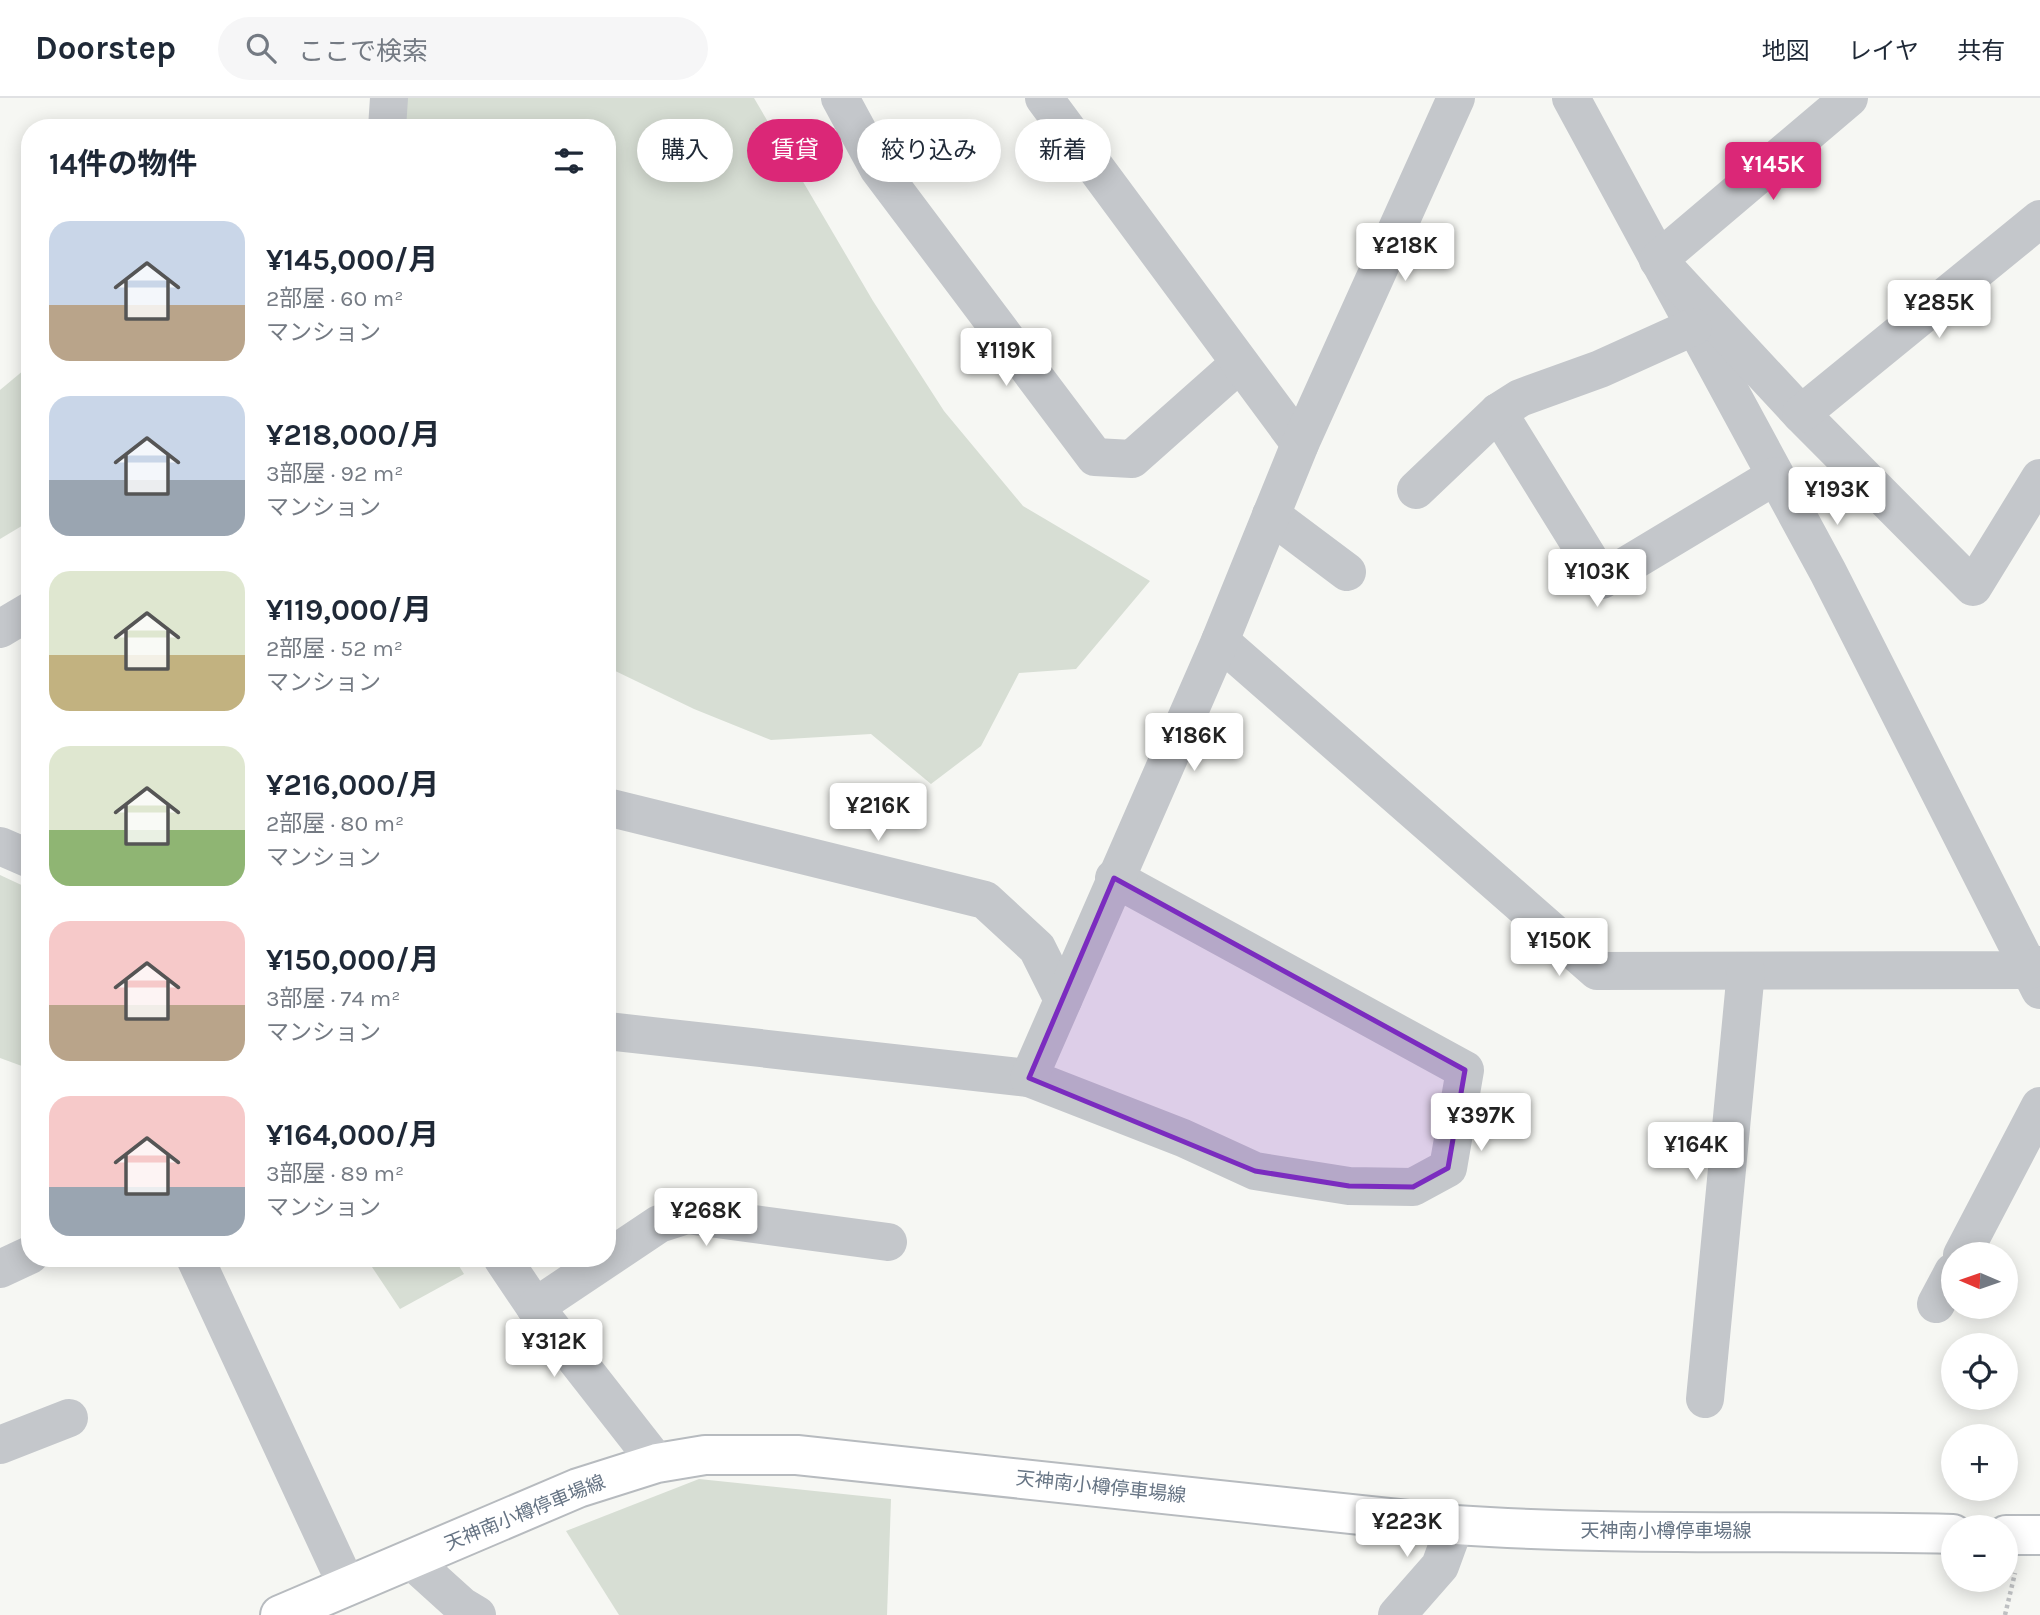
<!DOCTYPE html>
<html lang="ja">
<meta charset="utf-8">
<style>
:root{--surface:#fff;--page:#f6f6f7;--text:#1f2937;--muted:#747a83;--line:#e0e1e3;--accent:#db2777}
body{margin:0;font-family:Karla,"Noto Sans JP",sans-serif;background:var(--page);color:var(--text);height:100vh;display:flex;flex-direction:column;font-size:26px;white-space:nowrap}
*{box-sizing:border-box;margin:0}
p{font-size:23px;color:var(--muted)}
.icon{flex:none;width:38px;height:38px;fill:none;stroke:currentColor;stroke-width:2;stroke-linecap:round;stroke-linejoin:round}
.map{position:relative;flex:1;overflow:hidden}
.details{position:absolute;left:21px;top:21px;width:595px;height:1148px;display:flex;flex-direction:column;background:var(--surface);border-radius:28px;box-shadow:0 4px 18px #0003}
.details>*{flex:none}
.guide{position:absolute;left:637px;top:21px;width:665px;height:63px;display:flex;gap:14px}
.needle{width:46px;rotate:272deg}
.tools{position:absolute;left:1941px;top:1144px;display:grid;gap:14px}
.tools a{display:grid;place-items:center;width:77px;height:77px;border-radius:50%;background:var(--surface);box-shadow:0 4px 18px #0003;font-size:35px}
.price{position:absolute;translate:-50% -60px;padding:0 16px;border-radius:7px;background:#fff;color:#222;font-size:23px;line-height:46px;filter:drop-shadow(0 2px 4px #0008)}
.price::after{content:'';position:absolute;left:50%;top:42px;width:21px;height:16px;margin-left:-10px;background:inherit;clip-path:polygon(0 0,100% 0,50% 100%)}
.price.active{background:var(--accent);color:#fff}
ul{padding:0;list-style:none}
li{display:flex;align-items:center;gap:21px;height:175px;padding:0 28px}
li span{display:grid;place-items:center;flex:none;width:196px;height:140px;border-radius:21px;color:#555}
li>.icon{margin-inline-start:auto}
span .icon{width:84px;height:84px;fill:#fffc;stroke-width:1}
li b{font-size:30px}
h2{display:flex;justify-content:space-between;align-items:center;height:84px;padding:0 28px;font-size:30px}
.pill{padding:0 24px;border-radius:32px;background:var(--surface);box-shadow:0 4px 18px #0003;font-size:24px;line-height:63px}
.pill.active{background:var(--accent);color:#fff}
header{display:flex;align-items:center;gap:42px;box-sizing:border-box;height:98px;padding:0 35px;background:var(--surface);border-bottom:2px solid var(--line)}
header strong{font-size:33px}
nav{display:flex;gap:38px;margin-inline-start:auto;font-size:24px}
.search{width:490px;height:63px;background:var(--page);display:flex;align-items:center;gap:18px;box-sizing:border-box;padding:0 24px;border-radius:38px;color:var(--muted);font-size:26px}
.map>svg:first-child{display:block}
.green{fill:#d7ded4}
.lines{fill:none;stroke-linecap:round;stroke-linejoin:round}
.major-casing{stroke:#b7bbbf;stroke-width:42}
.path{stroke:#bec0c2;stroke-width:4.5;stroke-dasharray:3.5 3.5;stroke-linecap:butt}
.minor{stroke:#c4c7cb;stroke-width:38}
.major{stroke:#fff;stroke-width:38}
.marked{fill:#7b2cbf;fill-opacity:0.2;stroke:#7b2cbf;stroke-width:5;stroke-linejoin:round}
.labels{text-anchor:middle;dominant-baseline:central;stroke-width:7;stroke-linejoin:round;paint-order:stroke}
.street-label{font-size:19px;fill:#667484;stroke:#fff}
</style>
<header>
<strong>Doorstep</strong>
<div class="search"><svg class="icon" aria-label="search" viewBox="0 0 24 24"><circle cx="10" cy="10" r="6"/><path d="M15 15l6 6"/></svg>ここで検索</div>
<nav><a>地図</a><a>レイヤ</a><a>共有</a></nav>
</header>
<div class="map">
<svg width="2040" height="1517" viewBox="0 0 2040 1517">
<rect width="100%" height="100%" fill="#f6f7f3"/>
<g class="green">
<path d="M407 0H754L873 203 944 313 1023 408 1150 483 1076 571 1019 575 981 648 931 686 871 636 771 642 694 611 607 569V30H405Z"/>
<path d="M30 267V423L0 441V292Z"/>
<path d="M0 777 30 791V971L0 960Z"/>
<path d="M366 1160H454L464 1176 400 1211Z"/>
<path d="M699 1381 891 1401 887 1517H619L566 1433Z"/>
</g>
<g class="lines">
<g class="major-casing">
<g id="major">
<path d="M2006 1437H2040"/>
<path d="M280 1517 578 1390 657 1365 705 1357H797L1455 1427C1621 1438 1787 1432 1953 1436"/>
</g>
</g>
<path class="path" d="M2005 1517 2015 1475"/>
<g class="minor">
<path d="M840 0 878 70 1095 359 1132 361 1239 266"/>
<path d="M1044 0 1300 346"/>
<path d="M1571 0 1828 474 2040 892"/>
<path d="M1849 0 1658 162 1801 316 1973 489 2040 380"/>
<path d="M387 30 389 0"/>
<path d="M1498 314 1602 482 1775 378"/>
<path d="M1801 316 2040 121"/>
<path d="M1416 392 1498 314 1520 300 1600 271 1693 229"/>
<path d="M1271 417 1347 474"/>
<path d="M0 531 30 513"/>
<path d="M1220 543 1597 873 2029 872 2040 867"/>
<path d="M607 709 985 802 1037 850 1063 902"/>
<path d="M0 748 30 761"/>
<path d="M607 933 1029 980 1183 1040 1255 1073 1349 1088 1413 1089 1448 1070 1465 972 1114 780"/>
<path d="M1029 980 1220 543 1300 346 1456 0"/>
<path d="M1962 1157 2040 1008"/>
<path d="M195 1160 347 1488"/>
<path d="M502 1160 535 1209 657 1365"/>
<path d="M0 1171 30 1157"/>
<path d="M1936 1206 1953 1174"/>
<path d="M535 1209 659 1126 687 1117 888 1144"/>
<path d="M1705 1301 1746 873"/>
<path d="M0 1347 69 1320"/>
<path d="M411 1462 462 1508 477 1517"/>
<path d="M1397 1517 1440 1468 1455 1427"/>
</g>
<use href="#major" class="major"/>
</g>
<path class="marked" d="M1114 780 1465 972 1448 1070 1413 1089 1349 1088 1255 1073 1029 980Z"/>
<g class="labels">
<g class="street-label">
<text transform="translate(1101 1389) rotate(6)">天神南小樽停車場線</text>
<text transform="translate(525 1415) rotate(-22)">天神南小樽停車場線</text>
<text x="1666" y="1433">天神南小樽停車場線</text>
</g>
</g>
</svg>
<div class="tools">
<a><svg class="needle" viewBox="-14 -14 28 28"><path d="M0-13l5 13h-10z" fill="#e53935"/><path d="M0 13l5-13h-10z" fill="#747a83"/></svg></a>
<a><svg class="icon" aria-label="locate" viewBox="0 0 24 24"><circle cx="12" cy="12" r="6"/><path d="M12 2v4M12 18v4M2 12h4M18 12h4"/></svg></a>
<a>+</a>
<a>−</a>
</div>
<b class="price active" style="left:1773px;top:104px">¥145K</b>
<b class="price" style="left:1405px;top:185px">¥218K</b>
<b class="price" style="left:1939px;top:242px">¥285K</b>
<b class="price" style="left:1006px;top:290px">¥119K</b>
<b class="price" style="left:1837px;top:429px">¥193K</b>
<b class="price" style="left:1597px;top:511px">¥103K</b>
<b class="price" style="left:1194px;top:675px">¥186K</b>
<b class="price" style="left:878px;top:745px">¥216K</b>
<b class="price" style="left:1559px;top:880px">¥150K</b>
<b class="price" style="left:1481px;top:1055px">¥397K</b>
<b class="price" style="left:1696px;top:1084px">¥164K</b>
<b class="price" style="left:706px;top:1150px">¥268K</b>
<b class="price" style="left:554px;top:1281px">¥312K</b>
<b class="price" style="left:1407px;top:1461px">¥223K</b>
<div class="guide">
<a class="pill">購入</a>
<a class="pill active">賃貸</a>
<a class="pill">絞り込み</a>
<a class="pill">新着</a>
</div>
<section class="details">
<h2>14件の物件<svg class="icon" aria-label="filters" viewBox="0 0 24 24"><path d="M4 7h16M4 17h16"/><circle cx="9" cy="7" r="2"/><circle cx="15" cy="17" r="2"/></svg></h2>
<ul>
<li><span style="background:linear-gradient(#c9d6e8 60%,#b9a48a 0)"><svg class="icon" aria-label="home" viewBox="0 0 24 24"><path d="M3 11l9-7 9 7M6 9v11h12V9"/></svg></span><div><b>¥145,000/月</b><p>2部屋 · 60 m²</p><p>マンション</p></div></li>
<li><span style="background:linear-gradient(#c9d6e8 60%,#9aa5b1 0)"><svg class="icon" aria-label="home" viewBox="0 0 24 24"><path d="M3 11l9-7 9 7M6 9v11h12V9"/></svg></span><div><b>¥218,000/月</b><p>3部屋 · 92 m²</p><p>マンション</p></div></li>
<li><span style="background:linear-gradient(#dfe7d0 60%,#c2b280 0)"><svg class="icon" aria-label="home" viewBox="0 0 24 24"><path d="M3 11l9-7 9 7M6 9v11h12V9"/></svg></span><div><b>¥119,000/月</b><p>2部屋 · 52 m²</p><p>マンション</p></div></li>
<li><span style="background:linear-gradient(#dfe7d0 60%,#8fb573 0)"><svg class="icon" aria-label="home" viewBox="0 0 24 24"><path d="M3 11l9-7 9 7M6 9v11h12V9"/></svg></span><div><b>¥216,000/月</b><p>2部屋 · 80 m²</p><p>マンション</p></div></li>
<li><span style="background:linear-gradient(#f6c9c9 60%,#b9a48a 0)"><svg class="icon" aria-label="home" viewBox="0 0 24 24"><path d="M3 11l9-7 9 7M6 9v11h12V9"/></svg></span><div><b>¥150,000/月</b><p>3部屋 · 74 m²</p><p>マンション</p></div></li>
<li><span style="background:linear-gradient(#f6c9c9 65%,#9aa5b1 0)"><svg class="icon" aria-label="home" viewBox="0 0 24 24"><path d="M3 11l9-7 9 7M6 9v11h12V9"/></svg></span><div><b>¥164,000/月</b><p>3部屋 · 89 m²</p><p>マンション</p></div></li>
</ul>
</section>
</div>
